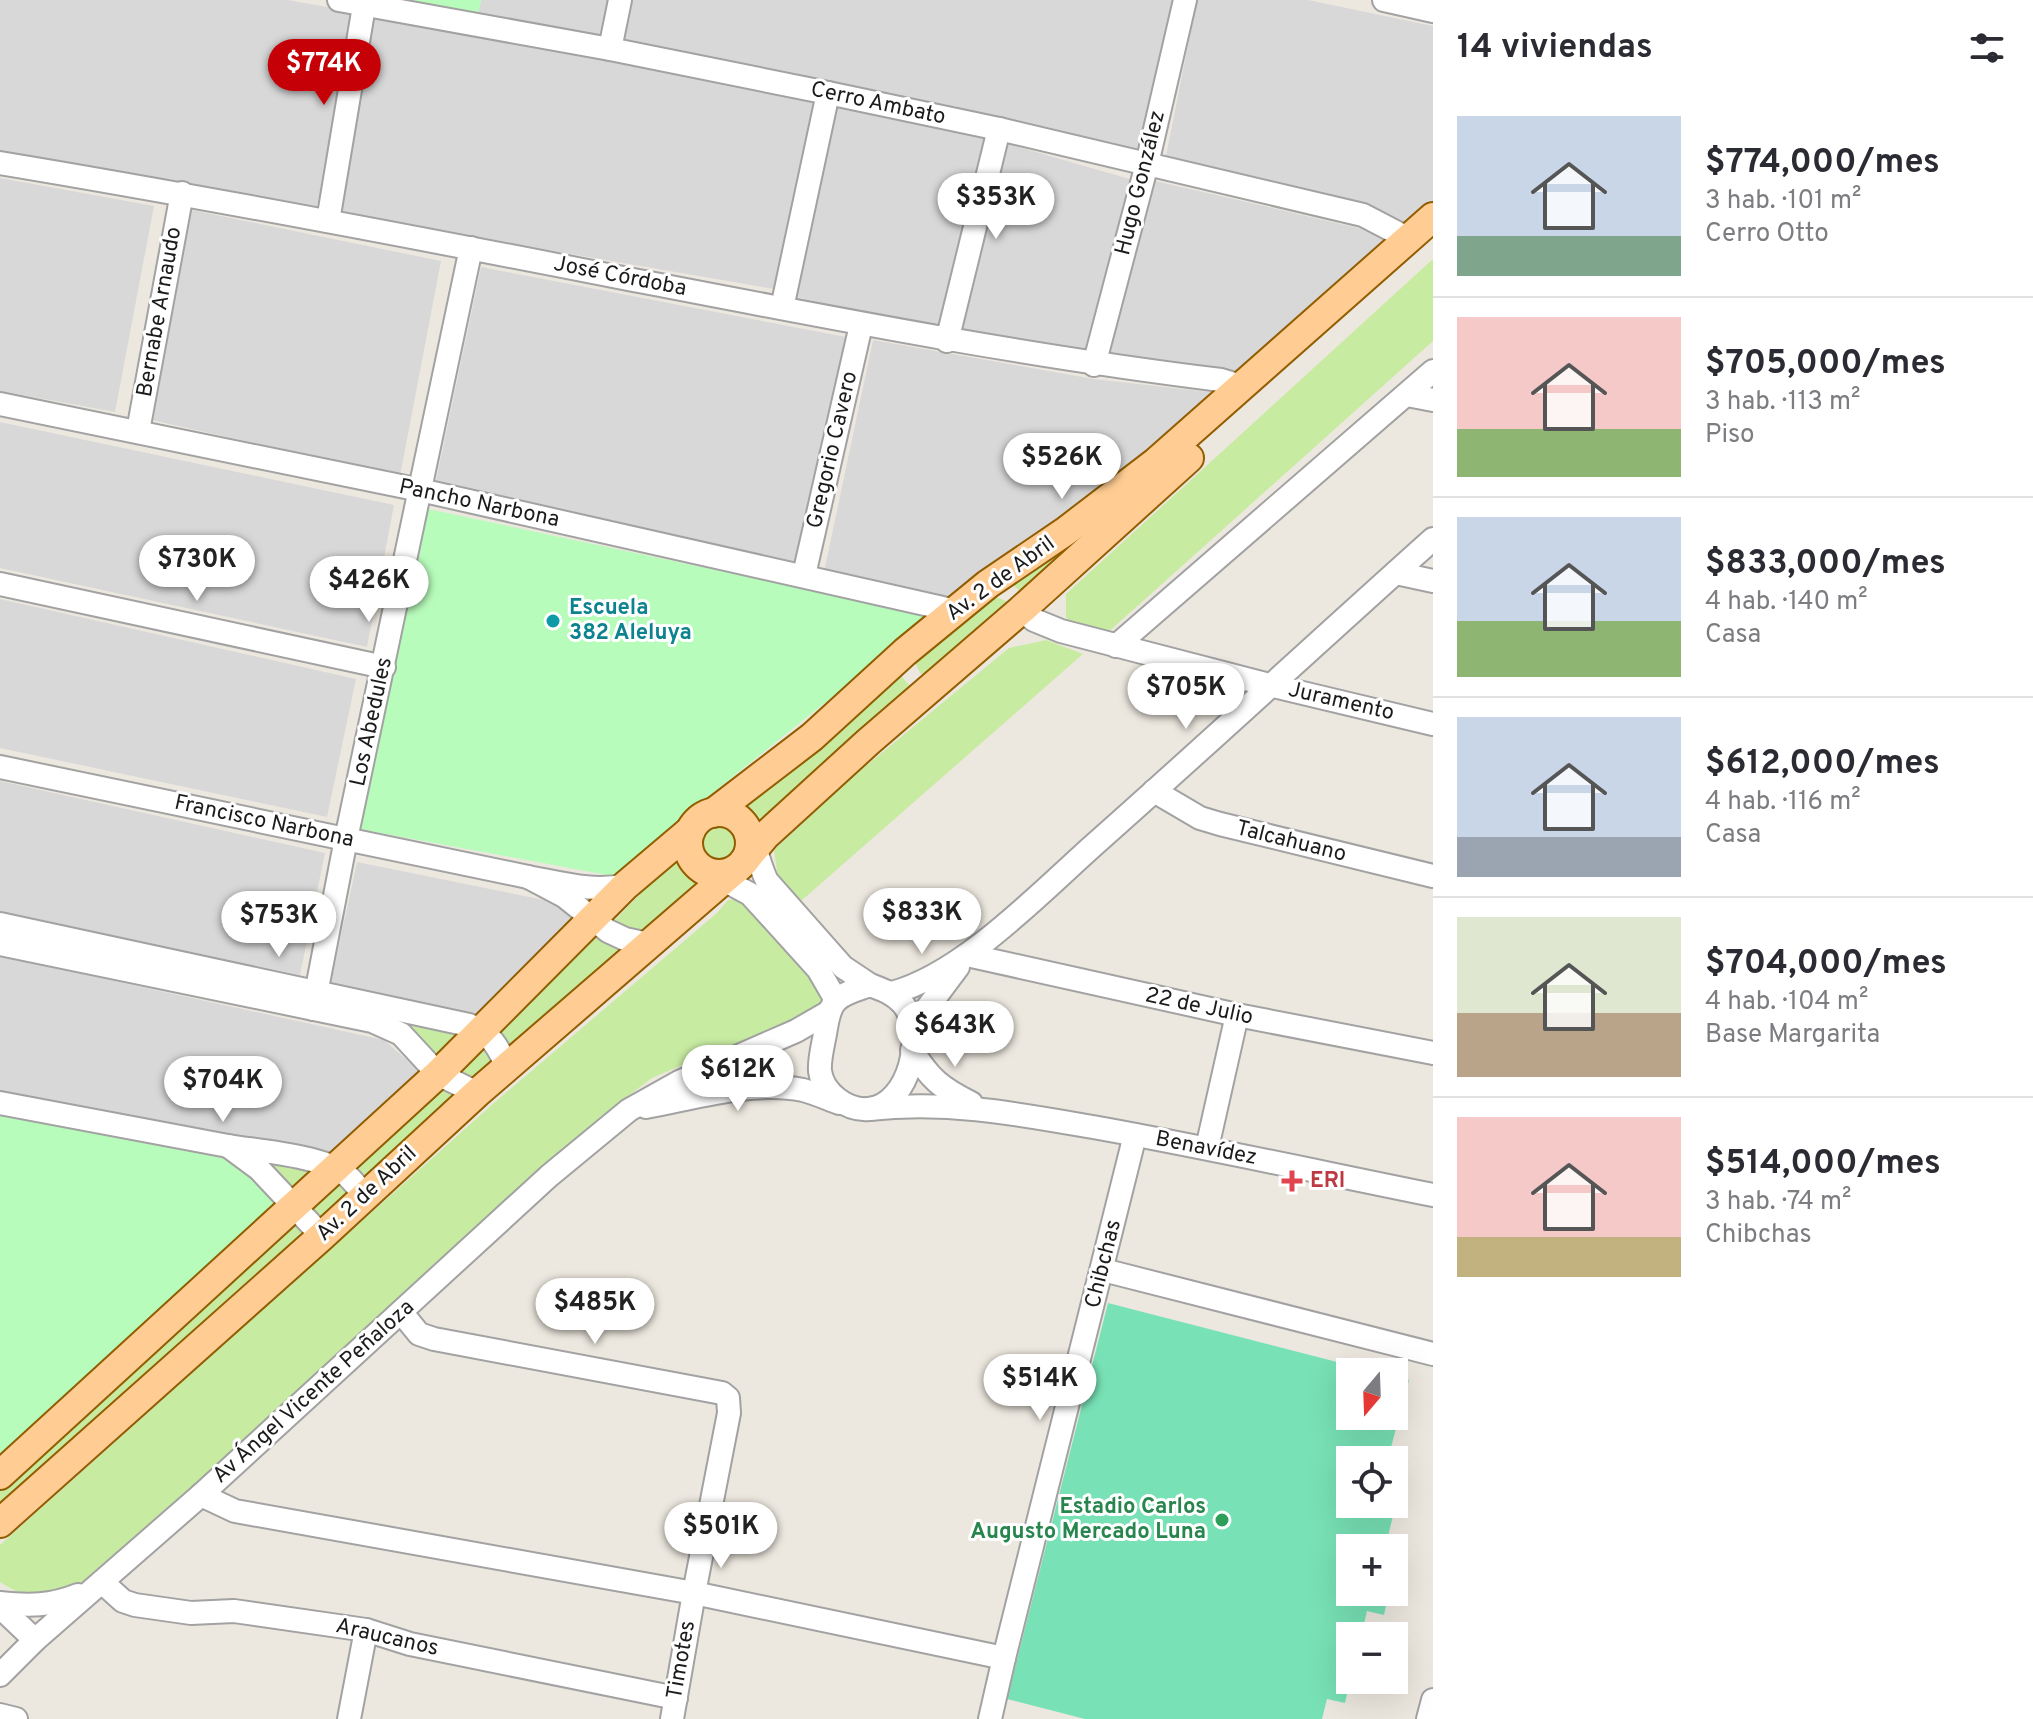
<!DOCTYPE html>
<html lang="es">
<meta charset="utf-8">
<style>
:root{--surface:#fff;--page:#f7f7f7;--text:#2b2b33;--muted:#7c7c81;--line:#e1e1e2;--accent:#c60007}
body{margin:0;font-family:Overpass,sans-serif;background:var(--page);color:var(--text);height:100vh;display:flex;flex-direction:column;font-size:30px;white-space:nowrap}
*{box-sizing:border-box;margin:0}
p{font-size:26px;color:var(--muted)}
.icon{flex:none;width:44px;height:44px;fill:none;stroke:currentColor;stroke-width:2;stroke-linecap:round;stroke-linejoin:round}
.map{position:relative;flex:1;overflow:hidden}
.drawer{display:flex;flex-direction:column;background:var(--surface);width:600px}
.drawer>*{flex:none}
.needle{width:52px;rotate:199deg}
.tools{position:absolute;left:1336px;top:1358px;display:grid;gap:16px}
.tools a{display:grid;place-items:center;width:72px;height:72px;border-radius:0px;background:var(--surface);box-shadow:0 8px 32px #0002;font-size:40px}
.price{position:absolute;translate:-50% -68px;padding:0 18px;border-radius:28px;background:#fff;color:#222;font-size:26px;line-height:52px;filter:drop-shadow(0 2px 4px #0008)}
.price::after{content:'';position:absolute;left:50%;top:48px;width:24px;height:18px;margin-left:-12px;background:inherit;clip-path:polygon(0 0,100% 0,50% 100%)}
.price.active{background:var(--accent);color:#fff}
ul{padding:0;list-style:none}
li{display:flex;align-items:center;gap:24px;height:200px;padding:0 24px}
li+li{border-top:2px solid var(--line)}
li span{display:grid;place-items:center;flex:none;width:224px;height:160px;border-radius:0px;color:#555}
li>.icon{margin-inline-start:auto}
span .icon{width:96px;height:96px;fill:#fffc;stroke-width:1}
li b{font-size:34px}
h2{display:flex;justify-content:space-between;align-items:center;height:96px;padding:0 24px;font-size:34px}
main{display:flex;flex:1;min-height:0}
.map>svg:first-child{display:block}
.residential{fill:#d9d8d8}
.grass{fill:#c8eba2}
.park{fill:#b8fcbb}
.pitch{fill:#78e1b5;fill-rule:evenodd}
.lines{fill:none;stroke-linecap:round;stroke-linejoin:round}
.minor-casing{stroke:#a2a2a2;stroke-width:26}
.major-casing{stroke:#925d00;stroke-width:32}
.minor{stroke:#fff;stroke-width:22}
.major{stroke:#ffcd93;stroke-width:28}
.culture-dot{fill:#0f9aa8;stroke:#fff;stroke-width:3}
.health-dot{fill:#e0444e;stroke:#fff;stroke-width:3}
.leisure-dot{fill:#2e9e5b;stroke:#fff;stroke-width:3}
.labels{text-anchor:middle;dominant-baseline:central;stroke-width:6;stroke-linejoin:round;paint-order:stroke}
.street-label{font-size:22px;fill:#1b1b1b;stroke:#fff}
.culture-label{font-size:22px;font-weight:bold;fill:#0d838f;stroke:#fff;text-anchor:start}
.health-label{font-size:22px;font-weight:bold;fill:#be3a42;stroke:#fff;text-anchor:start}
.leisure-label{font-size:22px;font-weight:bold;fill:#27864d;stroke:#fff;text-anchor:end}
</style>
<main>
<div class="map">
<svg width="1433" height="1719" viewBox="0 0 1433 1719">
<rect width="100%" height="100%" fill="#ede8df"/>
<g class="residential">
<path d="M0 0H288L355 12 317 206 0 152Z"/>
<path d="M481 0H608L600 35 478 14Z"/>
<path d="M629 0H1177L1141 150 621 38Z"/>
<path d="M1197 0H1308L1433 26V204L1409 226 1351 203 1166 156Z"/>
<path d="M373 16 815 100 774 289 333 213Z"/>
<path d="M837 107 989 140 940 330 793 296Z"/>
<path d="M1005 143 1133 180 1083 355 956 332Z"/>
<path d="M0 178 154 206 115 412 0 391Z"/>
<path d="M1155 181 1247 202 1392 236 1246 374 1108 355 1120 299Z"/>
<path d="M187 209 441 261 400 476 147 419Z"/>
<path d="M481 267 846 337 794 565 435 485Z"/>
<path d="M873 340 1094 379 1218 393 1119 479 948 601 824 572Z"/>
<path d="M0 422 394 505 367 647 0 568Z"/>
<path d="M0 599 356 679 327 817 0 748Z"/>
<path d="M0 781 325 853 300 975 0 911Z"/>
<path d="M357 862 549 901 578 923 479 1019 330 987Z"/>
<path d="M0 956 384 1040 422 1073 339 1158 223 1138 0 1092Z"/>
</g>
<g class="grass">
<path d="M1433 259V341L1104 636 1070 625 1066 617V594Z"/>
<path d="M1124 503 1027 597 1009 582Z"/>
<path d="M993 596 1006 601 1009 612 930 677 920 673 914 660Z"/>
<path d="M1046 640 1083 654 801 901 778 877 774 850 850 779 1009 648Z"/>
<path d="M898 673 913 689 759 832 755 816 740 805Z"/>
<circle cx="718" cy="845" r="21"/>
<path d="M678 855 688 877 711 883 644 935 611 924Z"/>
<path d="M747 899 814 980 824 1005 753 1040 697 1059 652 1078 600 1117 475 1227 102 1572C65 1589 38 1609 0 1582V1545L495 1102 717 913 728 900Z"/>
<path d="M595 938 628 949 511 1052 500 1032Z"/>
<path d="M401 1025 467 1034 439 1062Z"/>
<path d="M484 1047 496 1066 473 1085 453 1077Z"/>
<path d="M442 1088 456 1098 366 1186 353 1172Z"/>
<path d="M267 1162 323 1172 297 1198Z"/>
<path d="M344 1181 357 1195 322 1226 310 1212Z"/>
<path d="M299 1222 313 1235 0 1515V1490Z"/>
</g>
<g class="park">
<path d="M395 0H481L478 14Z"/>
<path d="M428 509 933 616 700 803 618 877 359 829Z"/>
<path d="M0 1115 242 1162 279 1205 0 1460Z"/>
</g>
<path class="pitch" d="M1108 1303 1376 1372H1350V1416H1394V1377L1409 1380 1390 1451 1408 1456 1388 1536 1402 1540 1394 1572V1548H1350V1592H1389L1384 1615 1367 1611 1361 1636H1350V1680L1345 1703 1327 1699 1322 1719H1085L1007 1699ZM1350 1460H1394V1504H1350Z"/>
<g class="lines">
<g class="minor-casing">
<g id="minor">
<path d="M339 0 610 49 828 93 999 129 1363 215 1409 239"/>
<path d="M1384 0 1433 11"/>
<path d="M610 49 620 0"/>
<path d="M0 163C205 197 409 236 613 276 816 315 1016 355 1221 380L1241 386"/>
<path d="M328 221 365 0"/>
<path d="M782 308 828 93"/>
<path d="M947 341 999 129"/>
<path d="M1094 365 1147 164 1185 0"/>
<path d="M1407 395 1433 400"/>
<path d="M0 404 420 490 956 611"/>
<path d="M138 431 182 193"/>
<path d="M1396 573 1433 581"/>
<path d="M804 575 861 325"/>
<path d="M0 584 384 667"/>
<path d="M1021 610 1034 620 1061 631 1269 685 1433 724"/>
<path d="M1116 646 1433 371"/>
<path d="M0 767 528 877"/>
<path d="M1154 791 1200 818 1220 824 1433 876"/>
<path d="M748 832C757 848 759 865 767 881L843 967 870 985"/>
<path d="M709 872 750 894 818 969 836 1000"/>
<path d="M626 885C594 893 561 883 528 877L564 896 608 931 625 939 648 944"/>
<path d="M0 924 469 1025C491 1034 498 1046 507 1067"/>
<path d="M0 944 372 1021 401 1034 438 1074 477 1093"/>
<path d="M967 955 1237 1015 1433 1053"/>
<path d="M870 985C883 990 893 993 902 1003 927 1030 910 1105 869 1109 847 1111 823 1093 820 1071 819 1060 823 1045 825 1034 827 1023 828 1008 837 1000 845 992 860 989 870 985Z"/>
<path d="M892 993C963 974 1040 893 1095 844 1209 743 1320 640 1433 539"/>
<path d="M313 1009 346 839 471 248"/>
<path d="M913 1027 958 967"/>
<path d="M912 1050C930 1079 941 1088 971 1103"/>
<path d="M0 1103 228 1146"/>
<path d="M646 1107C696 1098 752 1080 803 1090 815 1093 828 1099 839 1103"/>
<path d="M869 1109C952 1100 1023 1115 1104 1129 1214 1149 1324 1173 1433 1195"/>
<path d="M1207 1148 1237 1015"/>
<path d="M322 1236 259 1169 228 1146C258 1151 322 1156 344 1173 352 1179 359 1189 365 1196"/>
<path d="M1103 1270 1433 1354"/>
<path d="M401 1312 419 1334 434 1339 722 1393 728 1398 729 1413 694 1593 672 1719"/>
<path d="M201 1495 235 1511 694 1593 1004 1658"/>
<path d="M102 1582 123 1601 135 1605 191 1613 234 1611 366 1630 410 1644 676 1698"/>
<path d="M0 1603C29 1606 51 1606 78 1595"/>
<path d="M0 1607 35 1640"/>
<path d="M0 1675 35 1640 201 1495 549 1176 629 1110 679 1082 796 1031 829 1012"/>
<path d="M0 1715 16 1719"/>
<path d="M349 1719 366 1630"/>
<path d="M990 1719 1004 1658 1135 1135"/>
<path d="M1428 1719 1433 1700"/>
</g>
</g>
<g class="major-casing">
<g id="major">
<circle cx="719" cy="843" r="31"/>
<path d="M713 813 812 737 905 652 988 584 1066 531 1156 462 1433 217"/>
<path d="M745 860 765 836 868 742 1021 610 1189 458"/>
<path d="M0 1475 438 1074 626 885 691 830"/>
<path d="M0 1523 322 1236 477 1093 736 869"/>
</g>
</g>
<use href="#minor" class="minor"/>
<use href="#major" class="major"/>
</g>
<circle class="culture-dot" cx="553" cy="621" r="8"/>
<path class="health-dot" d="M1288 1169h8v8h8v8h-8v8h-8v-8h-8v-8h8z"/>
<circle class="leisure-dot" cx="1222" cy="1520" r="8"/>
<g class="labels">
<g class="street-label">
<text transform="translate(878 104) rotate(12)">Cerro Ambato</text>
<text transform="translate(1141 183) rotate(-76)">Hugo González</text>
<text transform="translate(620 277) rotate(11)">José Córdoba</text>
<text transform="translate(160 312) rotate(-80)">Bernabe Arnaudo</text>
<text transform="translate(833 450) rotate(-77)">Gregorio Cavero</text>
<text transform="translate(479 504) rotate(12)">Pancho Narbona</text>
<text transform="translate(1001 579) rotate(-36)">Av. 2 de Abril</text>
<text transform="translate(1341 702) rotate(13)">Juramento</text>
<text transform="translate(372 722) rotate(-78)">Los Abedules</text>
<text transform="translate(264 822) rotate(12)">Francisco Narbona</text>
<text transform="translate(1291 842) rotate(14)">Talcahuano</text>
<text transform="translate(1199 1007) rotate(12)">22 de Julio</text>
<text transform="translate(1206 1149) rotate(11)">Benavídez</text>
<text transform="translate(367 1194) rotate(-43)">Av. 2 de Abril</text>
<text transform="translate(1104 1264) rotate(-76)">Chibchas</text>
<text transform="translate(314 1392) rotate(-42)">Av Ángel Vicente Peñaloza</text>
<text transform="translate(387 1638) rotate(13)">Araucanos</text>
<text transform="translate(682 1660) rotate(-80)">Timotes</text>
</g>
<g class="culture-label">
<text x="569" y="608">Escuela<tspan x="569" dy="25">382 Aleluya</tspan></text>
</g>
<g class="health-label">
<text x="1310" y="1181">ERI</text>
</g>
<g class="leisure-label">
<text x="1206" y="1507">Estadio Carlos<tspan x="1206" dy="25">Augusto Mercado Luna</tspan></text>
</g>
</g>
</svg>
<div class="tools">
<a><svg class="needle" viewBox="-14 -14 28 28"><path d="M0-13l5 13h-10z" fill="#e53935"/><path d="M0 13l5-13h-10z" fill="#7c7c81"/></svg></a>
<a><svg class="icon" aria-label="locate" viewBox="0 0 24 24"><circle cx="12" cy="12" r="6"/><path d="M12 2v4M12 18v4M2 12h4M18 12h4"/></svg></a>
<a>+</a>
<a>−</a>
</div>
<b class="price active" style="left:324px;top:107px">$774K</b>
<b class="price" style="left:996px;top:241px">$353K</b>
<b class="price" style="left:1062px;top:501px">$526K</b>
<b class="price" style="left:197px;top:603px">$730K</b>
<b class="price" style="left:369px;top:624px">$426K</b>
<b class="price" style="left:1186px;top:731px">$705K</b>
<b class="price" style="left:922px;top:956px">$833K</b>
<b class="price" style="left:279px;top:959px">$753K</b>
<b class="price" style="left:955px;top:1069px">$643K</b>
<b class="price" style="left:738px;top:1113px">$612K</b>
<b class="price" style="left:223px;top:1124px">$704K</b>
<b class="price" style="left:595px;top:1346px">$485K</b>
<b class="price" style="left:1040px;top:1422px">$514K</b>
<b class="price" style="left:721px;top:1570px">$501K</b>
</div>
<section class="drawer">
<h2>14 viviendas<svg class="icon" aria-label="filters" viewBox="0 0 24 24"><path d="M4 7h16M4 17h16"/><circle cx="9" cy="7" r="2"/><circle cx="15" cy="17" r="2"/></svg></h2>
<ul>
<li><span style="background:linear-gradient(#c9d6e8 75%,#7fa58c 0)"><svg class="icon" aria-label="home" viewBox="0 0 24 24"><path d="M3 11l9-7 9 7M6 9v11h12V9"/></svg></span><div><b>$774,000/mes</b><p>3 hab. · 101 m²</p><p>Cerro Otto</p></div></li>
<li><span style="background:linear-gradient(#f6c9c9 70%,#8fb573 0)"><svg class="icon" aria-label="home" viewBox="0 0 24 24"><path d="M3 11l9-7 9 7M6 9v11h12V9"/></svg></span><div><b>$705,000/mes</b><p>3 hab. · 113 m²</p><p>Piso</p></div></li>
<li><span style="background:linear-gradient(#c9d6e8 65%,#8fb573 0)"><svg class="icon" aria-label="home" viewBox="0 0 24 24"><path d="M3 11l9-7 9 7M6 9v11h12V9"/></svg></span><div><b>$833,000/mes</b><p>4 hab. · 140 m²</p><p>Casa</p></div></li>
<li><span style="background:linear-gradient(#c9d6e8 75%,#9aa5b1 0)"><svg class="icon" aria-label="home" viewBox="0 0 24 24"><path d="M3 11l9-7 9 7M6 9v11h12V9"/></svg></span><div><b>$612,000/mes</b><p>4 hab. · 116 m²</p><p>Casa</p></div></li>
<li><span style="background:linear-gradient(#dfe7d0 60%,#b9a48a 0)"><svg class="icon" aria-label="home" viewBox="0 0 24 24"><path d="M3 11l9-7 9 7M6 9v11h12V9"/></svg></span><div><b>$704,000/mes</b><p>4 hab. · 104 m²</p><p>Base Margarita</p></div></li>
<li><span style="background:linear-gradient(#f6c9c9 75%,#c2b280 0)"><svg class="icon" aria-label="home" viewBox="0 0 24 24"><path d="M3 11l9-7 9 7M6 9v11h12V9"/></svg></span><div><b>$514,000/mes</b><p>3 hab. · 74 m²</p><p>Chibchas</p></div></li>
</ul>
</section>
</main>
